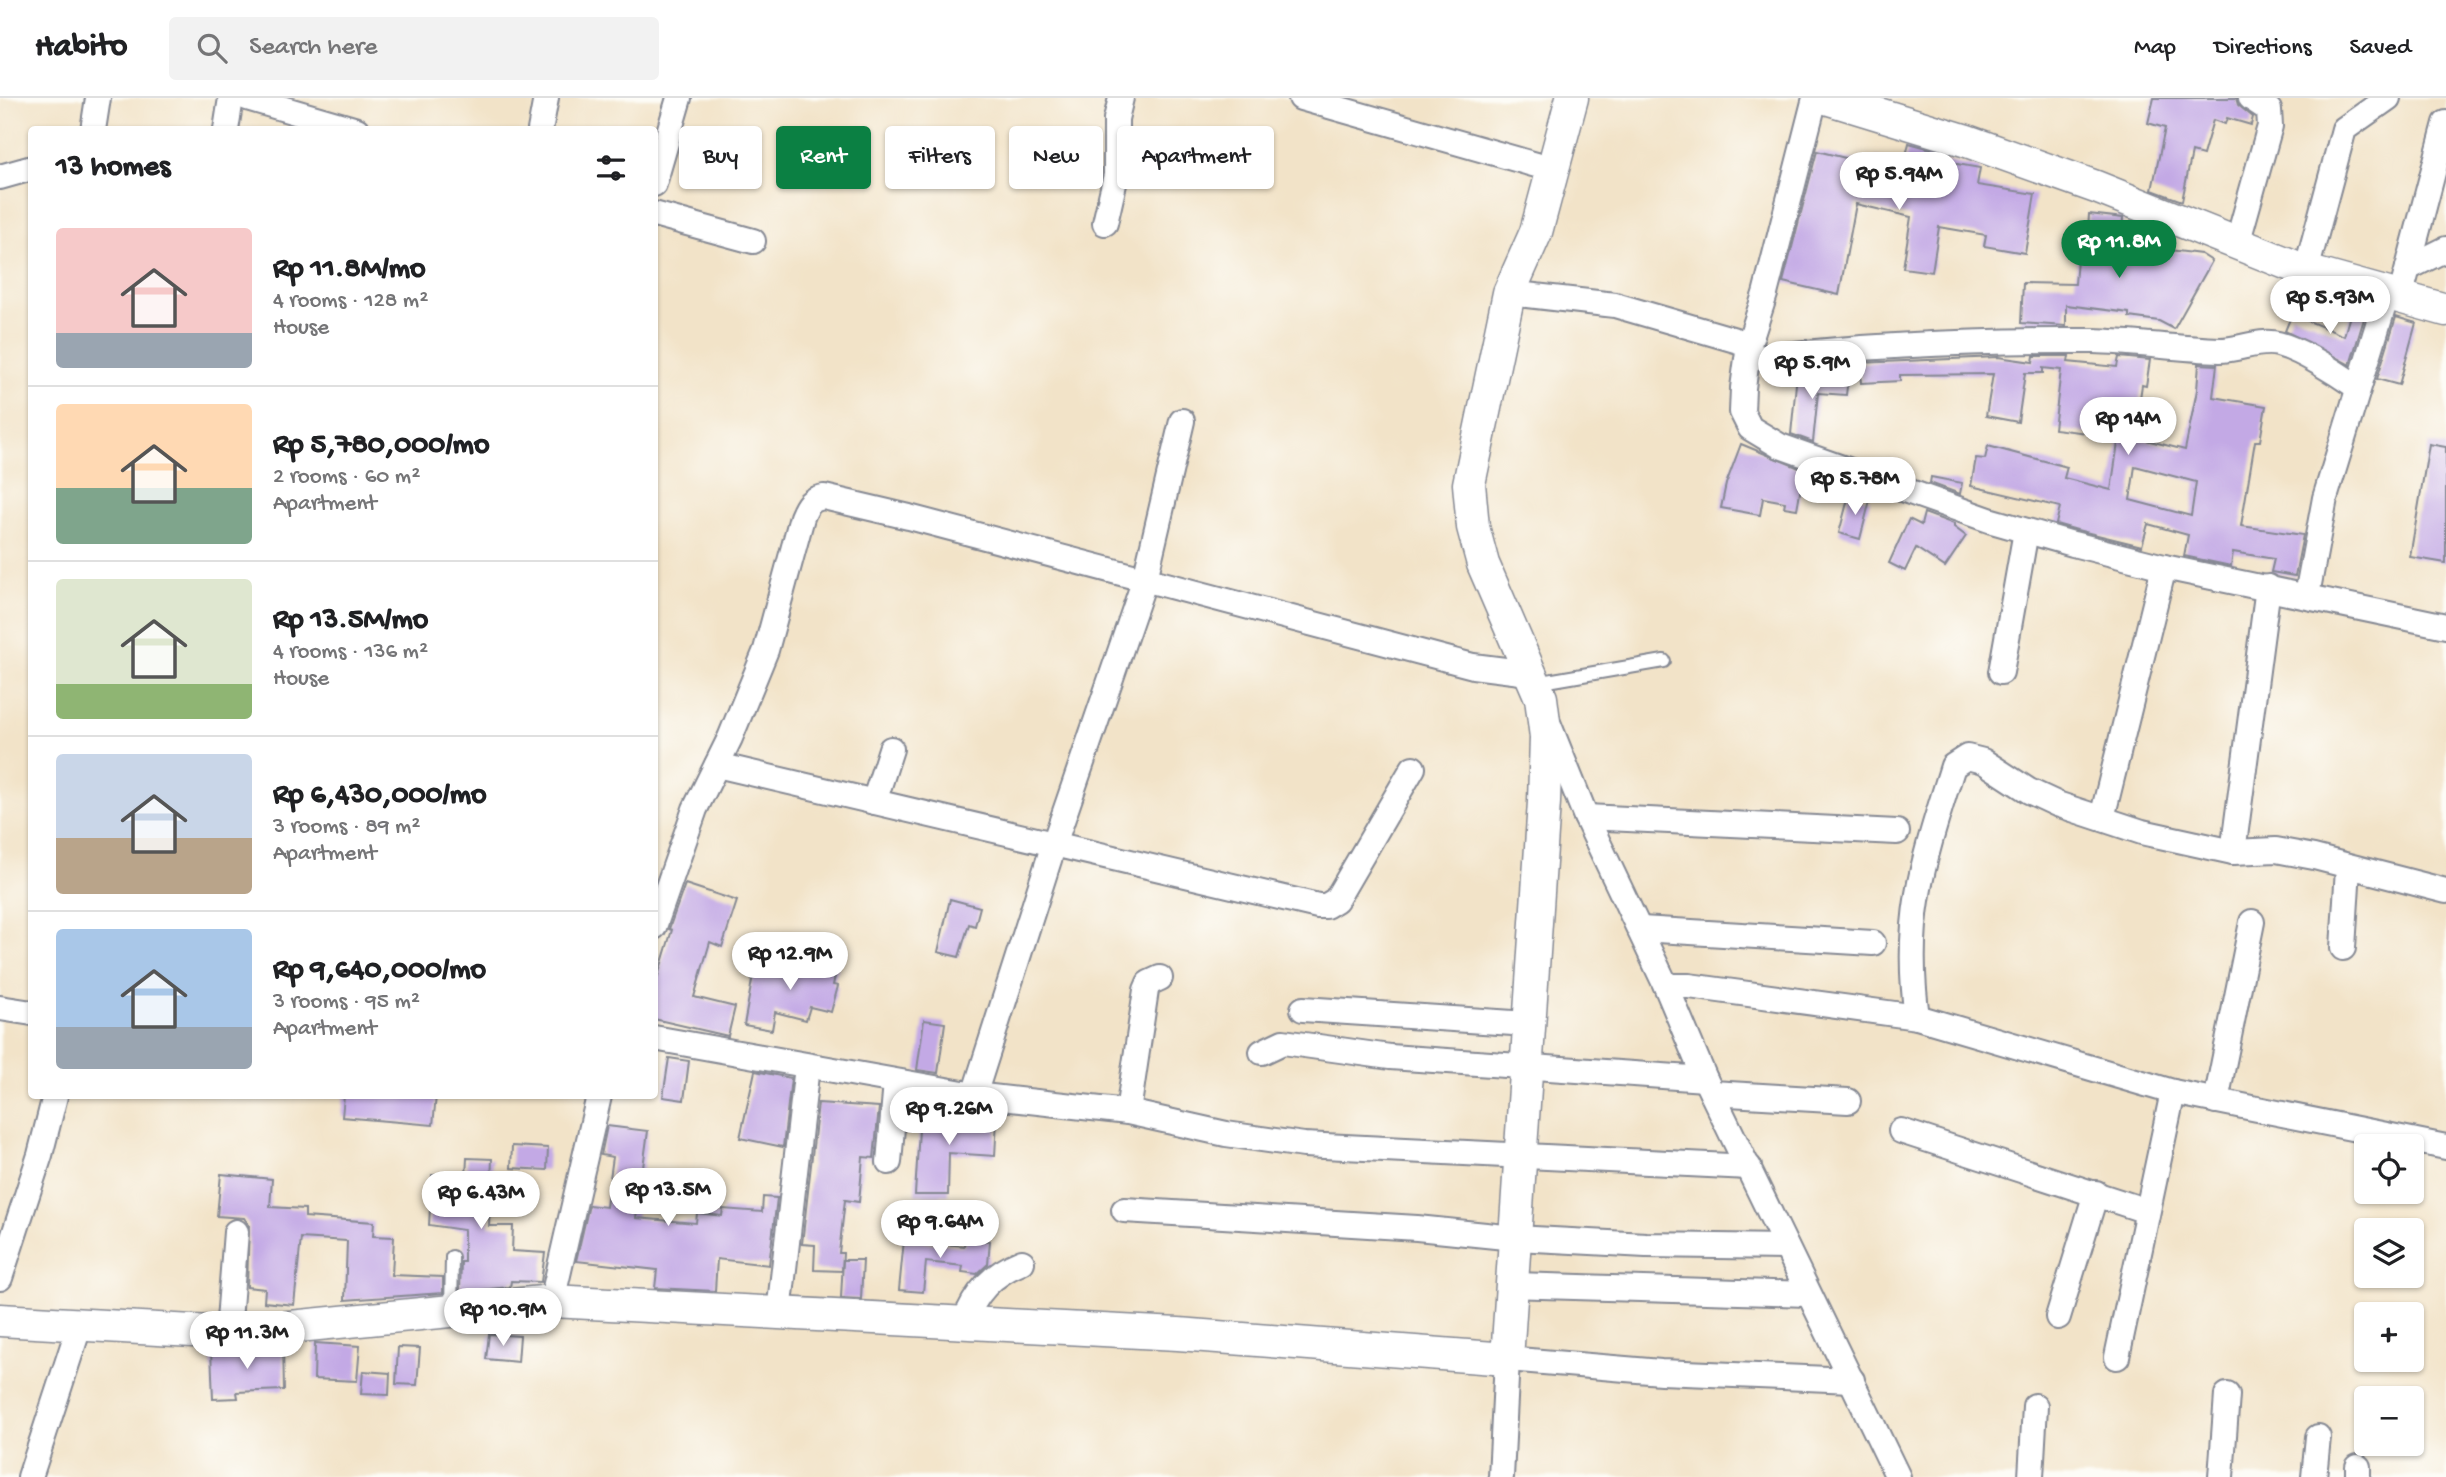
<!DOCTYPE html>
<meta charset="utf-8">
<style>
:root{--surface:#fff;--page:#f2f2f2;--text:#202124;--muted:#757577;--line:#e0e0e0;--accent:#0b8043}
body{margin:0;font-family:"Gochi Hand",sans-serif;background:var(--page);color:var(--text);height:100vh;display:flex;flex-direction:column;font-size:26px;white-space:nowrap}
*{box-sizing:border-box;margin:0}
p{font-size:23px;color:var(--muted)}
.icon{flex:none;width:38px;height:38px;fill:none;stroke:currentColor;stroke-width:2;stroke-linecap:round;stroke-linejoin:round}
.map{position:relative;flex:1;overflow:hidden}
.drawer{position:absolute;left:28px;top:28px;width:630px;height:973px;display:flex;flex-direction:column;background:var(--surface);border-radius:7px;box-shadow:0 2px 5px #0004}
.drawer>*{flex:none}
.hud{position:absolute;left:679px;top:28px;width:665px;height:63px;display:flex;gap:14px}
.controls{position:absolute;left:2354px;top:1036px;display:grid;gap:14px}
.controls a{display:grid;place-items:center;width:70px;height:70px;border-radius:7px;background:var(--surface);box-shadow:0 2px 5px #0004;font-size:35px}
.price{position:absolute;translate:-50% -60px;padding:0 16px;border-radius:24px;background:#fff;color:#222;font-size:23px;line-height:46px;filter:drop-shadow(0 2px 4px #0008)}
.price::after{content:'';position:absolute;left:50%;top:42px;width:21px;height:16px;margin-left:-10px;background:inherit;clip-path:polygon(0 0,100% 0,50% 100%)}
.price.current{background:var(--accent);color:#fff}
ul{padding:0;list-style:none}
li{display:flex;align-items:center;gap:21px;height:175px;padding:0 28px}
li+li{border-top:2px solid var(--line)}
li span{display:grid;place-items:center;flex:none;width:196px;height:140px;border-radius:7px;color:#555}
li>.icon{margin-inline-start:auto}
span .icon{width:84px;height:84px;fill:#fffc;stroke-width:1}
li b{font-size:30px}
h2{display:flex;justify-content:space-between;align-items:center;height:84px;padding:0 28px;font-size:30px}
.chip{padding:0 24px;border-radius:7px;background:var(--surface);box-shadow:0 2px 5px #0004;font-size:24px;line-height:63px}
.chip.current{background:var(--accent);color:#fff}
header{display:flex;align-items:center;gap:42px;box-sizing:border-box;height:98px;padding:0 35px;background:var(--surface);border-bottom:2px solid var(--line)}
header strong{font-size:33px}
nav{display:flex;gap:38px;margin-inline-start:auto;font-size:24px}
.search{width:490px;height:63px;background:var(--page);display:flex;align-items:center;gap:18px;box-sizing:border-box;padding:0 24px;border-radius:7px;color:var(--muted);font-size:26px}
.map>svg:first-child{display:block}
.building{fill:#c3a9e5;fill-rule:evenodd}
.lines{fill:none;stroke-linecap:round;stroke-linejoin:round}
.service-casing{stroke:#868993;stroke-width:16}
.minor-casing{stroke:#868993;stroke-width:28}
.tertiary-casing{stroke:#868993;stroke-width:35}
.service{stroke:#fff;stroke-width:12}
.minor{stroke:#fff;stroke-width:24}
.tertiary{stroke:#fff;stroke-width:32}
</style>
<header>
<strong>Habito</strong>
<div class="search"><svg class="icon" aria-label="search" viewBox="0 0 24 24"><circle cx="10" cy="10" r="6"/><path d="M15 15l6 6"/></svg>Search here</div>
<nav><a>Map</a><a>Directions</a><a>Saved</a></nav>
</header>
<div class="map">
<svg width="2446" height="1379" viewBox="0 0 2446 1379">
<rect width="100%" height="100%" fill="#fdfcf7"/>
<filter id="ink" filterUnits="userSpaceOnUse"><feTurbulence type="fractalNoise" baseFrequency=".0143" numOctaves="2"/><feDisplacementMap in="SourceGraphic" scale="14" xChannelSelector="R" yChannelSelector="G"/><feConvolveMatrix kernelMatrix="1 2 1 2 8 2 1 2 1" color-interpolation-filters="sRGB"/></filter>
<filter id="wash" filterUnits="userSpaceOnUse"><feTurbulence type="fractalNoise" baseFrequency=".00686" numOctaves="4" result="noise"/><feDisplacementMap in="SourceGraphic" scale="28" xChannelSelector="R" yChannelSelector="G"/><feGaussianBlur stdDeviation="1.57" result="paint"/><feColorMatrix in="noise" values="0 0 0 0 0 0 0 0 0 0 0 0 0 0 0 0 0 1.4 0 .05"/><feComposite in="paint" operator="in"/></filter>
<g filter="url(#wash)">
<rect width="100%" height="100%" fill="#f2e3c8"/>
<g id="blocks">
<g class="building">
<path d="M2154 0H2236L2238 7 2253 19 2251 27 2227 20 2225 26 2213 22 2203 57 2192 54 2182 103 2152 92 2165 30 2148 25Z"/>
<path d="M1909 45 1931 51 1929 61 1980 70 1977 87 2035 96 2025 155 1984 148 1986 137 1939 129 1932 174 1903 170 1911 119 1856 106 1839 197 1783 184 1817 53 1874 67 1876 59 1904 66Z"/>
<path d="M2089 116 2123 120 2121 146 2201 156 2212 163 2174 231 2159 223 2129 219V215L2066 207V228L2021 225 2023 185 2075 186 2078 148 2087 149Z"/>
<path d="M2352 210 2366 214 2350 267 2285 233 2292 216 2344 238Z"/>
<path d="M2396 219 2416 225 2399 287 2377 281Z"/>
<path d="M2034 258H2069L2068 264 2117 269 2119 259 2150 262 2146 288 2142 287 2134 339 2185 352 2197 292 2199 266 2217 267 2213 299 2266 308 2260 343H2255L2241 428 2303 437 2295 478 2271 474 2274 461 2233 454 2231 468 2184 458 2188 437 2148 426 2142 448 2077 432 2056 426 2060 409 1971 388 1976 360 1985 361 1988 348 2067 369 2064 380 2111 392 2118 345 2103 342 2104 337 2054 331 2061 272 2043 270V275H2025L2018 324 1986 318 1993 276 1900 277V283L1861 285 1859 265 1998 259 2033 264ZM2135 368 2196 384 2191 418 2130 402Z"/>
<path d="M1797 276 1848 280 1846 297 1818 295 1813 344 1791 336Z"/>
<path d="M1741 346 1804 372 1797 411 1784 409 1785 404 1763 400 1760 417 1721 410 1726 386Z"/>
<path d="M2429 346 2446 349V465L2410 459Z"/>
<path d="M1931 379 1962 385 1960 396 1930 385Z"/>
<path d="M1849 397 1870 402 1860 441 1839 435Z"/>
<path d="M1924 415 1954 426V429L1966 438 1945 469 1916 450 1905 473 1889 465 1909 421 1921 427Z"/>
<path d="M685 786 737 803 722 849 710 844 694 899 735 909 728 938 654 921V891L672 832 669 831Z"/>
<path d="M950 801 980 809 975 828 969 826 959 859 938 854Z"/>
<path d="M805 858 838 866 833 887 838 888 831 914 810 909 806 922 775 914 772 932 744 927 755 866 801 874Z"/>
<path d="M924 922 945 925 938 975 917 972Z"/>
<path d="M669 960 689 963 684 1002 663 999Z"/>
<path d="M755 973 791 980 783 1049 740 1040Z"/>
<path d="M344 998H436L433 1027 342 1019Z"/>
<path d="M818 1005 879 1009 874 1060 863 1059 859 1104 845 1102 839 1155H843L842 1173 814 1172 815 1147 802 1146Z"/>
<path d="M920 1015 997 1021 995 1058 949 1055 948 1097H915Z"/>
<path d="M607 1028 648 1033 636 1120 696 1125 697 1115 722 1118 723 1111 762 1114 763 1099 777 1100 769 1167 717 1161 715 1193 655 1190 657 1172 576 1163 589 1107 606 1109 613 1059 601 1057Z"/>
<path d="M512 1048 548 1050 547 1072 511 1070Z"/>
<path d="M467 1060 492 1061 489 1128H513L512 1153 545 1155 541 1184 511 1183 510 1189 460 1194 461 1164H464V1132L429 1127 432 1077 466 1079Z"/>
<path d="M221 1076 272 1081 270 1109 305 1111V1119L374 1124 373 1138 394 1139 392 1177 443 1179V1195L345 1202 347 1143 301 1140 294 1207 264 1204 265 1191 247 1189 249 1127 244 1120 217 1118Z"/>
<path d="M965 1141 990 1143 988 1166 977 1176 962 1174 963 1168 926 1164 923 1194 899 1192 904 1142 964 1148Z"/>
<path d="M843 1162H863L861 1201 841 1200Z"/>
<path d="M489 1236 520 1238 518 1264 486 1261Z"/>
<path d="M315 1245 360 1248 357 1283 314 1281Z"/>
<path d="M283 1248 284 1292 237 1294 238 1300 213 1301 211 1252Z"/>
<path d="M398 1249 420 1250 417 1287 396 1286Z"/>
<path d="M363 1273 390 1275 389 1297 361 1296Z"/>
</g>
</g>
</g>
<g filter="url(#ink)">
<use href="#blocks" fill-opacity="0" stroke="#868993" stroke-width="2"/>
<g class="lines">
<g class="service-casing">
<g id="service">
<path d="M1536 585 1664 563"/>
<path d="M451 1212 452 1159"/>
</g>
</g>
<g class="minor-casing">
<g id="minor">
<path d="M247 0 357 32"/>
<path d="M1301 0 1554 72"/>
<path d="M1815 0 1765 196 1749 246 1743 290 1742 314 1750 330 1780 348 1992 423 2073 446 2164 469 2446 528"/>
<path d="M93 32 98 0"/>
<path d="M226 32 231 0"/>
<path d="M540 32 546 0"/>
<path d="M0 79 32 70"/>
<path d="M654 86 679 0"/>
<path d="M654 116 753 143"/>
<path d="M1105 125 1116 77V21L1121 0"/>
<path d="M2237 146 2270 28 2269 12 2251 0"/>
<path d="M2408 170 2446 151"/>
<path d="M2306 173 2344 31 2388 0"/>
<path d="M1509 195 1615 207 1749 246"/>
<path d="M2400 200 2446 25"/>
<path d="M1749 261C1864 247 1978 242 2093 243 2136 244 2178 251 2220 252 2239 252 2260 241 2278 246 2301 252 2337 275 2357 289"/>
<path d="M2307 497 2325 400 2387 197"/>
<path d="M2001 574 2026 433"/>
<path d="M1549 627 1586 719 1666 888H1689L1917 919 2173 994 2446 1049"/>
<path d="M717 667 1318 808H1326L1336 802 1413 670"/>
<path d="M874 704 891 651"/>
<path d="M1586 719 1897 734"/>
<path d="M2102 720 2164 469"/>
<path d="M2233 754 2268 489"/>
<path d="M654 829 695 711 730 640 766 552 802 419C807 407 810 401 824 399L909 419 1473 568 1529 575"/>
<path d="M1641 831 1873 845"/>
<path d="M2343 850 2348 770"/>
<path d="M1666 888 1705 981 1898 1379"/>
<path d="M0 910 32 915"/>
<path d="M1303 911 1528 926"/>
<path d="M1917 919C1903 819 1924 761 1953 668L1967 659 1983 663 2029 693 2057 706 2142 734 2233 754 2276 752 2314 759 2446 793"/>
<path d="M654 940 974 997 1054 746 1145 481 1182 323"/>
<path d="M1262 954 1283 944 1390 959 1705 981"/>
<path d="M1712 995 1848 1003"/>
<path d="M974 997 1128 1014 1226 1036 1304 1047 1749 1069"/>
<path d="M2216 1003 2252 824"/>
<path d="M1128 1014 1146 892 1149 885 1160 880"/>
<path d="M1901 1033 2147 1113"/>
<path d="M889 1064 896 984"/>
<path d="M1124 1112 1417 1130 1515 1140 1646 1147 1786 1149"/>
<path d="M0 1180 40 1057 55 998"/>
<path d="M1512 1187 1808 1196"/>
<path d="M552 1203 599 998"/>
<path d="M779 1215 807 968"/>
<path d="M2058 1219 2096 1095"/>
<path d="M964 1225C975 1195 992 1176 1022 1164"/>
<path d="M228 1235 236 1134"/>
<path d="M2117 1259 2173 994"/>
<path d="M30 1379 79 1229"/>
<path d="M1501 1379 1507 1261 1661 1274 1852 1282"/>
<path d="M2031 1379 2035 1308"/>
<path d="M2221 1379 2227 1297"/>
<path d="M2314 1379 2318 1339"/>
<path d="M2358 1379V1369"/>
</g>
</g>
<g class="tertiary-casing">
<g id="tertiary">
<path d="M1826 0 1967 43 2096 89 2306 173 2446 212"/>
<path d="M0 1222 228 1235 552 1203 1178 1236 1507 1261 1544 704 1546 639 1541 600 1483 466 1473 429 1469 386 1509 195 1536 134 1572 0"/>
</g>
</g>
<use href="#service" class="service"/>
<use href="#minor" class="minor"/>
<use href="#tertiary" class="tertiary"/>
</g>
</g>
</svg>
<div class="controls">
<a><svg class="icon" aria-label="locate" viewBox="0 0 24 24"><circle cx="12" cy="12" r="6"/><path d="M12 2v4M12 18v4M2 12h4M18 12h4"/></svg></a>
<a><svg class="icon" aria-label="layers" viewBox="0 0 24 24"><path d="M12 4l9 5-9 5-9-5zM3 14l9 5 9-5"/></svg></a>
<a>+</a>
<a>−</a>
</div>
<b class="price" style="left:1899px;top:114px">Rp 5.94M</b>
<b class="price current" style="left:2119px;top:182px">Rp 11.8M</b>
<b class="price" style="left:2330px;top:238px">Rp 5.93M</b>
<b class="price" style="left:1812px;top:303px">Rp 5.9M</b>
<b class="price" style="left:2128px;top:359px">Rp 14M</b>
<b class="price" style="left:1855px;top:419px">Rp 5.78M</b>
<b class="price" style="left:790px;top:894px">Rp 12.9M</b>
<b class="price" style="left:949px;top:1049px">Rp 9.26M</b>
<b class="price" style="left:668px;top:1130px">Rp 13.5M</b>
<b class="price" style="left:481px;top:1133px">Rp 6.43M</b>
<b class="price" style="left:940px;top:1162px">Rp 9.64M</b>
<b class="price" style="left:503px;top:1250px">Rp 10.9M</b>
<b class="price" style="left:247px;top:1273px">Rp 11.3M</b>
<div class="hud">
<a class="chip">Buy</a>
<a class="chip current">Rent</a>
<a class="chip">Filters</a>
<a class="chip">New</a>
<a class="chip">Apartment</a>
</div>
<section class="drawer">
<h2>13 homes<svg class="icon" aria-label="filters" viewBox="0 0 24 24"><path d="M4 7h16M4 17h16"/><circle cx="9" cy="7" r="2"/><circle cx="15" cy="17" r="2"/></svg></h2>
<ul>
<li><span style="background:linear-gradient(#f6c9c9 75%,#9aa5b1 0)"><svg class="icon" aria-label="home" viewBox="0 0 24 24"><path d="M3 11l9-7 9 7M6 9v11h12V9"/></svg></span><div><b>Rp 11.8M/mo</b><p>4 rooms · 128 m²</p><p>House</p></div></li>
<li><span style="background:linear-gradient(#ffd9b3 60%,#7fa58c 0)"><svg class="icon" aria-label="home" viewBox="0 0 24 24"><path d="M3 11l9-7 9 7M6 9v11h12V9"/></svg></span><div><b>Rp 5,780,000/mo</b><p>2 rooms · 60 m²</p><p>Apartment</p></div></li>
<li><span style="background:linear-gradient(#dfe7d0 75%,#8fb573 0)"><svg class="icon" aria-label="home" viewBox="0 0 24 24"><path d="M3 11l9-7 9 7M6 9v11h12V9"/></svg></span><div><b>Rp 13.5M/mo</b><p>4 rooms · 136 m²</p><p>House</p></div></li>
<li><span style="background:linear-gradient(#c9d6e8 60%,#b9a48a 0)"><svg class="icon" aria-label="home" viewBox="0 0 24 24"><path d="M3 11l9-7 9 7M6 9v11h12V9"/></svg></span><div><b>Rp 6,430,000/mo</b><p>3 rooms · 89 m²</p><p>Apartment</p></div></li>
<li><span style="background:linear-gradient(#a9c7e8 70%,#9aa5b1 0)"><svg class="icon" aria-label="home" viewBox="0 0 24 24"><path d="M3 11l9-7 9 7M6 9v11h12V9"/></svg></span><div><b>Rp 9,640,000/mo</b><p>3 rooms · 95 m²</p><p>Apartment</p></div></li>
</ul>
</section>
</div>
